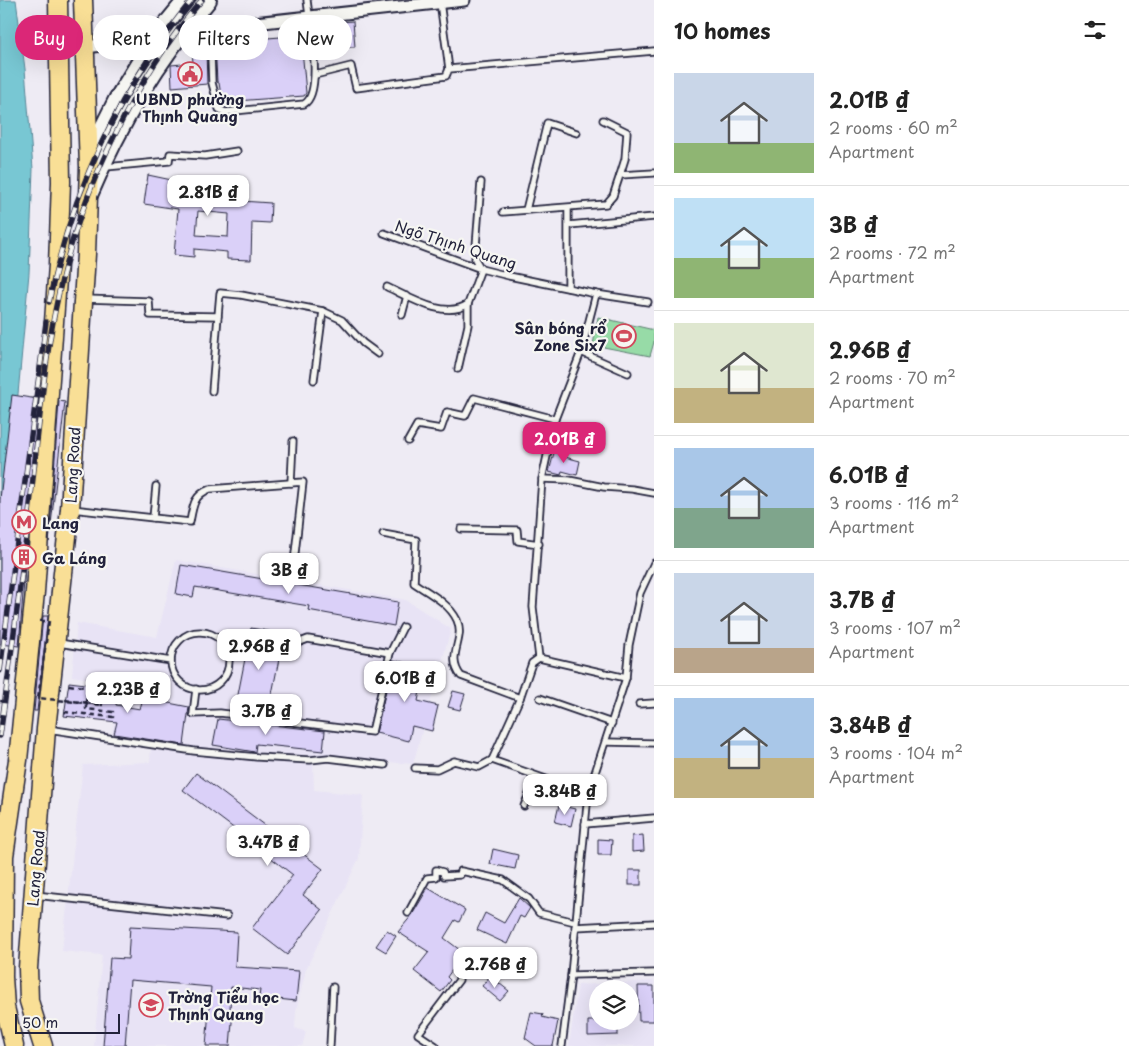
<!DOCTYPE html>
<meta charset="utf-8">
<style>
:root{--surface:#fff;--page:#f6f6f6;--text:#222;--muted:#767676;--line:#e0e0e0;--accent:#db2777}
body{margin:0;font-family:"Playpen Sans",sans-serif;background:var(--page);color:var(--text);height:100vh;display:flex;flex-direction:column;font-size:19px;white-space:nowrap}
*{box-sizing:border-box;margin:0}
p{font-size:16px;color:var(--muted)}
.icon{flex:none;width:28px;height:28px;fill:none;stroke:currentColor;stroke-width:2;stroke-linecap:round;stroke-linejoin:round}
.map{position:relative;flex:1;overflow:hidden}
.panel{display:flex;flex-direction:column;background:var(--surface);width:475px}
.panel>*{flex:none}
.top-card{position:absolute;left:15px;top:15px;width:475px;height:45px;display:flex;gap:10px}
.tools{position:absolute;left:589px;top:980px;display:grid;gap:10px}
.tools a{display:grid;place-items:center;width:50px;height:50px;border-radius:50%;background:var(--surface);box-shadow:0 5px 20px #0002;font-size:25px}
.scale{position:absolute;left:15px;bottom:12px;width:105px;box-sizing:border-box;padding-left:5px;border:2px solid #22223b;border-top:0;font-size:14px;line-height:18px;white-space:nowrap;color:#22223b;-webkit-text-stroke:4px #f6f6f2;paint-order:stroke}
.price{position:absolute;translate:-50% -42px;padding:0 11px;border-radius:10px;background:#fff;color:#222;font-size:16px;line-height:32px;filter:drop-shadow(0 1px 2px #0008)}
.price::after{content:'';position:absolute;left:50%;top:30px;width:15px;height:11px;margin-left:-8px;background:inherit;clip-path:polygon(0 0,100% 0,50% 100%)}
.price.on{background:var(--accent);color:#fff}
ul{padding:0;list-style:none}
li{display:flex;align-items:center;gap:15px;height:125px;padding:0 20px}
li+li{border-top:1px solid var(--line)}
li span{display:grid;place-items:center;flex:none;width:140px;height:100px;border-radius:0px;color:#555}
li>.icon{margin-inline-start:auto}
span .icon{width:60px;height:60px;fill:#fffc;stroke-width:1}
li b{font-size:21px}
h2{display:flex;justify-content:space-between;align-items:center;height:60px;padding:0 20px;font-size:21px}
.pill{padding:0 18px;border-radius:22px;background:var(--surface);box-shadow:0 5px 20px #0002;font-size:18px;line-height:45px}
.pill.on{background:var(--accent);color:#fff}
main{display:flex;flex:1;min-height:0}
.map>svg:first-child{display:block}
.built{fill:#e8e3f5;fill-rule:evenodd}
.green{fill:#97dba7;stroke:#5c7e71}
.water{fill:#78c7d3;stroke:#568596}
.building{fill:#dad0f8;stroke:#22223b;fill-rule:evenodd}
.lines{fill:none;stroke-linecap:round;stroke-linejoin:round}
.lane-casing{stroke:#22223b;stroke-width:9}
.street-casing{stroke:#22223b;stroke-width:15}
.secondary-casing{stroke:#22223b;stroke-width:20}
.primary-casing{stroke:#22223b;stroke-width:21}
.path{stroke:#22223b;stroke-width:2.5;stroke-dasharray:5 4;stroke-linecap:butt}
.lane{stroke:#f6f6f2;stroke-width:5.5}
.street{stroke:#f6f6f2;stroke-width:11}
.secondary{stroke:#f6f6f2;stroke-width:16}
.primary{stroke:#f9df96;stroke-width:18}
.rail-casing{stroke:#22223b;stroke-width:5.5}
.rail{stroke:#f6f6f2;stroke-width:4;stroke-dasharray:11;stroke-linecap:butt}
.path-bridge{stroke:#22223b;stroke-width:2.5;stroke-dasharray:5 4;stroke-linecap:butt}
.labels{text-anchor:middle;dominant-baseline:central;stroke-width:4.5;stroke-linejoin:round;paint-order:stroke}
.poi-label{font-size:15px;font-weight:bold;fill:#22223b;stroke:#f6f6f2;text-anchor:start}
.street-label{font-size:15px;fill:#22223b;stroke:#f6f6f2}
</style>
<main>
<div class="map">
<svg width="654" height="1046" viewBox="0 0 654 1046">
<rect width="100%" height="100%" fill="#eeebf4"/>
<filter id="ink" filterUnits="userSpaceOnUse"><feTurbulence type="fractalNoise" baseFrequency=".02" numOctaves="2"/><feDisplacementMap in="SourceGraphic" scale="10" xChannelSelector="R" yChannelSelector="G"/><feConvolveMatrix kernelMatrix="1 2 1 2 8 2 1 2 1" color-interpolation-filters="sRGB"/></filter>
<g filter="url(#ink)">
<g class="built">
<path d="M176 560 406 600 451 629 413 764 301 755 261 756 184 747 112 734 120 684 72 676 77 623 157 637Z"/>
<path d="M151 745 171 751 257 761 313 762 314 790 363 795 359 858 306 969 296 1011 295 1028 306 1032 302 1046H94L102 955 62 951 83 765 150 762Z"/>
<path d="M654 981V1046H569L578 985ZM598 989H630V1021H598Z"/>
</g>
<path class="green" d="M598 317 654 330V342L650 356 593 345Z"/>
<path class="water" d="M0 0H16L25 69 33 169 29 273 0 592Z"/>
<g class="building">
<path d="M353 21 355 47 318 48 315 24Z"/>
<path d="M307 35 308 49H302L306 93 304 96 222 102 219 83 217 82 215 42Z"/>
<path d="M206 49 207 84 172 87 171 65 193 63 192 50Z"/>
<path d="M148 175 181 182 218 185 217 194 241 195V201L271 203 270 223 252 222 251 260 227 259V252L194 249V257L174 255 178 209 144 204ZM198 211 229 214 228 237 196 235Z"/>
<path d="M12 395 38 399 19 646 0 644V499Z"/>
<path d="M59 401 65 402 49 542Z"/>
<path d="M555 449 567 452 565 457 580 461 577 475 562 471 561 475 549 472Z"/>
<path d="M181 565 398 602 394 626 308 610 309 606 195 587 193 597 176 594Z"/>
<path d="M43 616H48L37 711H34Z"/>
<path d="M251 628 284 634 268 714 235 710Z"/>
<path d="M393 660 425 667 418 701 438 706 432 731 412 726 409 741 376 733Z"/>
<path d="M69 682 118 688 116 705 140 709 143 698 189 707 184 745 114 734 117 722 64 716Z"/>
<path d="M453 691 465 694 460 710 448 707Z"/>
<path d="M218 719 325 731 323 751 256 744 255 752 213 745Z"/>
<path d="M196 773 323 869 303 895 322 910 287 955 252 928 293 875 252 843 243 856 231 846 240 833 183 790Z"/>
<path d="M559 805 575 809 571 826 555 822Z"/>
<path d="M643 835 644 851 632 852V836Z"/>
<path d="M598 839 612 840 611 855H598Z"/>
<path d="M493 849 518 855 515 869 490 864Z"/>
<rect x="629" y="870" width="12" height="15"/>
<path d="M428 888 465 910 459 922 455 920 444 938 464 953 447 977 450 980 441 992 414 971 429 952 398 932 412 915Z"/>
<path d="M519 898 530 908 524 918 520 916 507 944 477 930 485 913 504 923Z"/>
<path d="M130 926 237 932 235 967 299 971 296 1001 259 997 260 990 231 987 230 1010H233L230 1046H206L211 987 130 980 125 1046H103L110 958 128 959Z"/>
<path d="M387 930 396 936 386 952 376 946Z"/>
<path d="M490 976 509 991 500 1001 482 986Z"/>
<path d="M638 986H654V1021H639Z"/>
<path d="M531 1012 543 1014 542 1017 558 1021 553 1046H536L525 1038Z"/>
<path d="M588 1021H618V1035L588 1036Z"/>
</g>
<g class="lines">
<g class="lane-casing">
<g id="lane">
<path d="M440 2 449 69"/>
<path d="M210 28 212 83 219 109 225 112 304 104C324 93 309 20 307 0"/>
<path d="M315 75 351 66 356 88 446 76 449 69 654 51"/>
<path d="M603 120 627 132 625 159 620 175"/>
<path d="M106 167 169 161 170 154 205 156 237 151"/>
<path d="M568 208V288"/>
<path d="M526 210 547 123 577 133"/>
<path d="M503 212 606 204 613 196 620 175 654 173"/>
<path d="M569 225 654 217"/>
<path d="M384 233 481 269 509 276 596 294 648 302"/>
<path d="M387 287C409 297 445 320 468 304L481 269 475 259 481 182"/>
<path d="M84 299 149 301 150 315 218 316 220 293 241 295 323 311 342 320 363 343 378 354"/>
<path d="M402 315 407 296"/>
<path d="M581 352 628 373"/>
<path d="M458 369 468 325V304"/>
<path d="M314 380 323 311"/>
<path d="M212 391 218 316"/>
<path d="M408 441 417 425 441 429 447 412 465 416 474 398 555 419"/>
<path d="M542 479 569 480 604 487 632 489 654 493"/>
<path d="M291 483 293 441"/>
<path d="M72 509 190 522C193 505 194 495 210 489L303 482 293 571"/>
<path d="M153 518 156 486"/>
<path d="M461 529 517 530 518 541 539 544"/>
<path d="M383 534 416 540 414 583C429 593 449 603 457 620 466 640 445 656 461 676L520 698 532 663 539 658"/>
<circle cx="200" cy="661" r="29"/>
<path d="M59 643 171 661"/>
<path d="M295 644 308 639 390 653"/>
<path d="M539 658 533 607 542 479 555 419 581 352 596 294"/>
<path d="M539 658 626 678"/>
<path d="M196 689 193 714 220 713 372 732 390 653 403 627"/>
<path d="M540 698 612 723"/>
<path d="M639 704 654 703"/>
<path d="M48 729 194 751 257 757 310 760 328 758 385 765"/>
<path d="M606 742 654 743"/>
<path d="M492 760 588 794"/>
<path d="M492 760 520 698"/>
<path d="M415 768 437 769 454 761 479 767 492 760"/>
<path d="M524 806 534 782 587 800"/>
<path d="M585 824 654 818"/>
<path d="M35 895 227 916"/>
<path d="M408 913 427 878 436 877V870L443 872 444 876 460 875 461 871 503 880 529 899 539 913 575 922"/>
<path d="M575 927 654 923"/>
<path d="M571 975 654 973"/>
<path d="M330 1046 333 987"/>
<path d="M436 1046 418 1034 459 980"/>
<path d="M562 1046 571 975 588 794 626 678 629 645 640 593 654 563"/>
</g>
</g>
<g class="street-casing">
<g id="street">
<path d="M86 47 151 39 181 31 464 0"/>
<path d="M90 148 115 98 151 39 183 0"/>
</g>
</g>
<g class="secondary-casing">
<path id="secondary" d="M89 195C120 122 156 61 208 0"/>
</g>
<g class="primary-casing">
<g id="primary">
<path d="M14 1046 5 1007 3 977 4 856 18 760 35 592 58 265 61 182 58 0"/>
<path d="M43 1046 29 1001 28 968 46 729 70 509 86 254 89 167 83 0"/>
</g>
</g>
<g class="path">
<path d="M69 685 115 691 114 698 92 696"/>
<path d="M65 700 103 705"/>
<path d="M0 701 8 702"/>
<path d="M64 712 113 717V712L86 709V703"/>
</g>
<use href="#lane" class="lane"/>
<use href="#street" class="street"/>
<use href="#secondary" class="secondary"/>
<use href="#primary" class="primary"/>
<g class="rail-casing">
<g id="rail">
<path d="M49 302C71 191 121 87 192 0"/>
<path d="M0 671 46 322"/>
<path d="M0 736C11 656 22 576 31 496 39 428 44 359 59 292 80 193 136 76 202 0"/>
</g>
</g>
<use href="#rail" class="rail"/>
<g class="path-bridge">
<path d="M40 621H49L38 698 103 705"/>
<path d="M86 703 87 695 92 696"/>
</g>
</g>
</g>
<defs>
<g id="civic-ring" transform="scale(1.25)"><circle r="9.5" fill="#f6f6f2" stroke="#d1495b" stroke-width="1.5"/><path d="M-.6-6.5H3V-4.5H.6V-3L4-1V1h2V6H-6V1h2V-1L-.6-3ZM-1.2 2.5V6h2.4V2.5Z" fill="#d1495b"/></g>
<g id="stadium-ring" transform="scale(1.25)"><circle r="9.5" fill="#f6f6f2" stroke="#d1495b" stroke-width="1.5"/><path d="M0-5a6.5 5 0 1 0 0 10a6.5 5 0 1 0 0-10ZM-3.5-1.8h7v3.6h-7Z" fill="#d1495b"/></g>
<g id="metro-ring" transform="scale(1.25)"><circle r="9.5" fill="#f6f6f2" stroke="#d1495b" stroke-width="1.5"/><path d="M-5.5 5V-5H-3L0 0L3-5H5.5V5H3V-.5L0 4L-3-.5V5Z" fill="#d1495b"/></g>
<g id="building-ring" transform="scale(1.25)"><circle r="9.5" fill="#f6f6f2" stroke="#d1495b" stroke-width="1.5"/><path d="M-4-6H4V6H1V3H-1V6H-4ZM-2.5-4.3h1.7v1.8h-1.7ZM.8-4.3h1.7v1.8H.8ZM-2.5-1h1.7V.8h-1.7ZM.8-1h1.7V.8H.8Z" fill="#d1495b"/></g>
<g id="school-ring" transform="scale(1.25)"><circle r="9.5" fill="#f6f6f2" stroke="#d1495b" stroke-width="1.5"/><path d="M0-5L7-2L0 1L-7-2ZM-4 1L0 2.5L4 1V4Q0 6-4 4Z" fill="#d1495b"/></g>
</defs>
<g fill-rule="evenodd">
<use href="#civic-ring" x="190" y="74"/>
<use href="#stadium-ring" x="624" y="336"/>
<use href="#metro-ring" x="24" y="522"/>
<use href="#building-ring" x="24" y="557"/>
<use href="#school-ring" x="151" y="1005"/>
</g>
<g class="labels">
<g class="poi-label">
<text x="190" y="98" text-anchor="middle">UBND phường<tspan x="190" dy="17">Thịnh Quang</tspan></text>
<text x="606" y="327" text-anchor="end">Sân bóng rổ<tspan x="606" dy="17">Zone Six7</tspan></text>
<text x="42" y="522">Lang</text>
<text x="42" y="557">Ga Láng</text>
<text x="168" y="996">Trờng Tiểu học<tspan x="168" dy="17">Thịnh Quang</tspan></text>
</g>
<g class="street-label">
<text transform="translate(456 244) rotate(18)">Ngõ Thịnh Quang</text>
<text transform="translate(72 465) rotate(-87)">Lang Road</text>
<text transform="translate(35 868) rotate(-85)">Lang Road</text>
</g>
</g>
</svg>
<div class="tools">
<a><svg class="icon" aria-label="layers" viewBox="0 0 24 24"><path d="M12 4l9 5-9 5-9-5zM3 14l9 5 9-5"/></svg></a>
</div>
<div class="scale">50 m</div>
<b class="price" style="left:208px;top:217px">2.81B ₫</b>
<b class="price on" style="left:564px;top:464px">2.01B ₫</b>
<b class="price" style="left:289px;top:595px">3B ₫</b>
<b class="price" style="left:259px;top:671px">2.96B ₫</b>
<b class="price" style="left:405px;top:703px">6.01B ₫</b>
<b class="price" style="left:128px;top:714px">2.23B ₫</b>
<b class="price" style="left:266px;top:736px">3.7B ₫</b>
<b class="price" style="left:565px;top:816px">3.84B ₫</b>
<b class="price" style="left:268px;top:867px">3.47B ₫</b>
<b class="price" style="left:495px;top:989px">2.76B ₫</b>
<div class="top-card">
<a class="pill on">Buy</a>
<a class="pill">Rent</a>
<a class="pill">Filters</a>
<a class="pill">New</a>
</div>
</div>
<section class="panel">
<h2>10 homes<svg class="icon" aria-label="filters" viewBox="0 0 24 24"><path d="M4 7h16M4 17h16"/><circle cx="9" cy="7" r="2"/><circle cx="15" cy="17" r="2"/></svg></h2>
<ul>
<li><span style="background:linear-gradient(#c9d6e8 70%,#8fb573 0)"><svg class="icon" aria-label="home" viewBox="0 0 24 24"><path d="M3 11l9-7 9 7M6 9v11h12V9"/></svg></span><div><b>2.01B ₫</b><p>2 rooms · 60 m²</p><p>Apartment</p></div></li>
<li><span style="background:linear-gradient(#bfe0f5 60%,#8fb573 0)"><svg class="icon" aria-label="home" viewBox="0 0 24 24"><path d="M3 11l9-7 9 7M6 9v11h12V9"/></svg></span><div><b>3B ₫</b><p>2 rooms · 72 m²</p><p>Apartment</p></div></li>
<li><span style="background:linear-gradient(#dfe7d0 65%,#c2b280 0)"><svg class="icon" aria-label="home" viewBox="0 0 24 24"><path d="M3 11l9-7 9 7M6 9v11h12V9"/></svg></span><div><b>2.96B ₫</b><p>2 rooms · 70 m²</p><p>Apartment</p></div></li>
<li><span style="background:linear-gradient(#a9c7e8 60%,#7fa58c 0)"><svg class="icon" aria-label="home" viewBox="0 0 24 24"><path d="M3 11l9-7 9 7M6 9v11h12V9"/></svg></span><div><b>6.01B ₫</b><p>3 rooms · 116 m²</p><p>Apartment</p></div></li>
<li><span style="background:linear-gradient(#c9d6e8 75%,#b9a48a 0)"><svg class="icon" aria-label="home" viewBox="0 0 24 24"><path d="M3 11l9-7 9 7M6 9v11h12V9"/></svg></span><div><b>3.7B ₫</b><p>3 rooms · 107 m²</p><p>Apartment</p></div></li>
<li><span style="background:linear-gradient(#a9c7e8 60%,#c2b280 0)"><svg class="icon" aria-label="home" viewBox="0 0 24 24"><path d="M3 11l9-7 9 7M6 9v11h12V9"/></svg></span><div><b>3.84B ₫</b><p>3 rooms · 104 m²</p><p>Apartment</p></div></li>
</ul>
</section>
</main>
